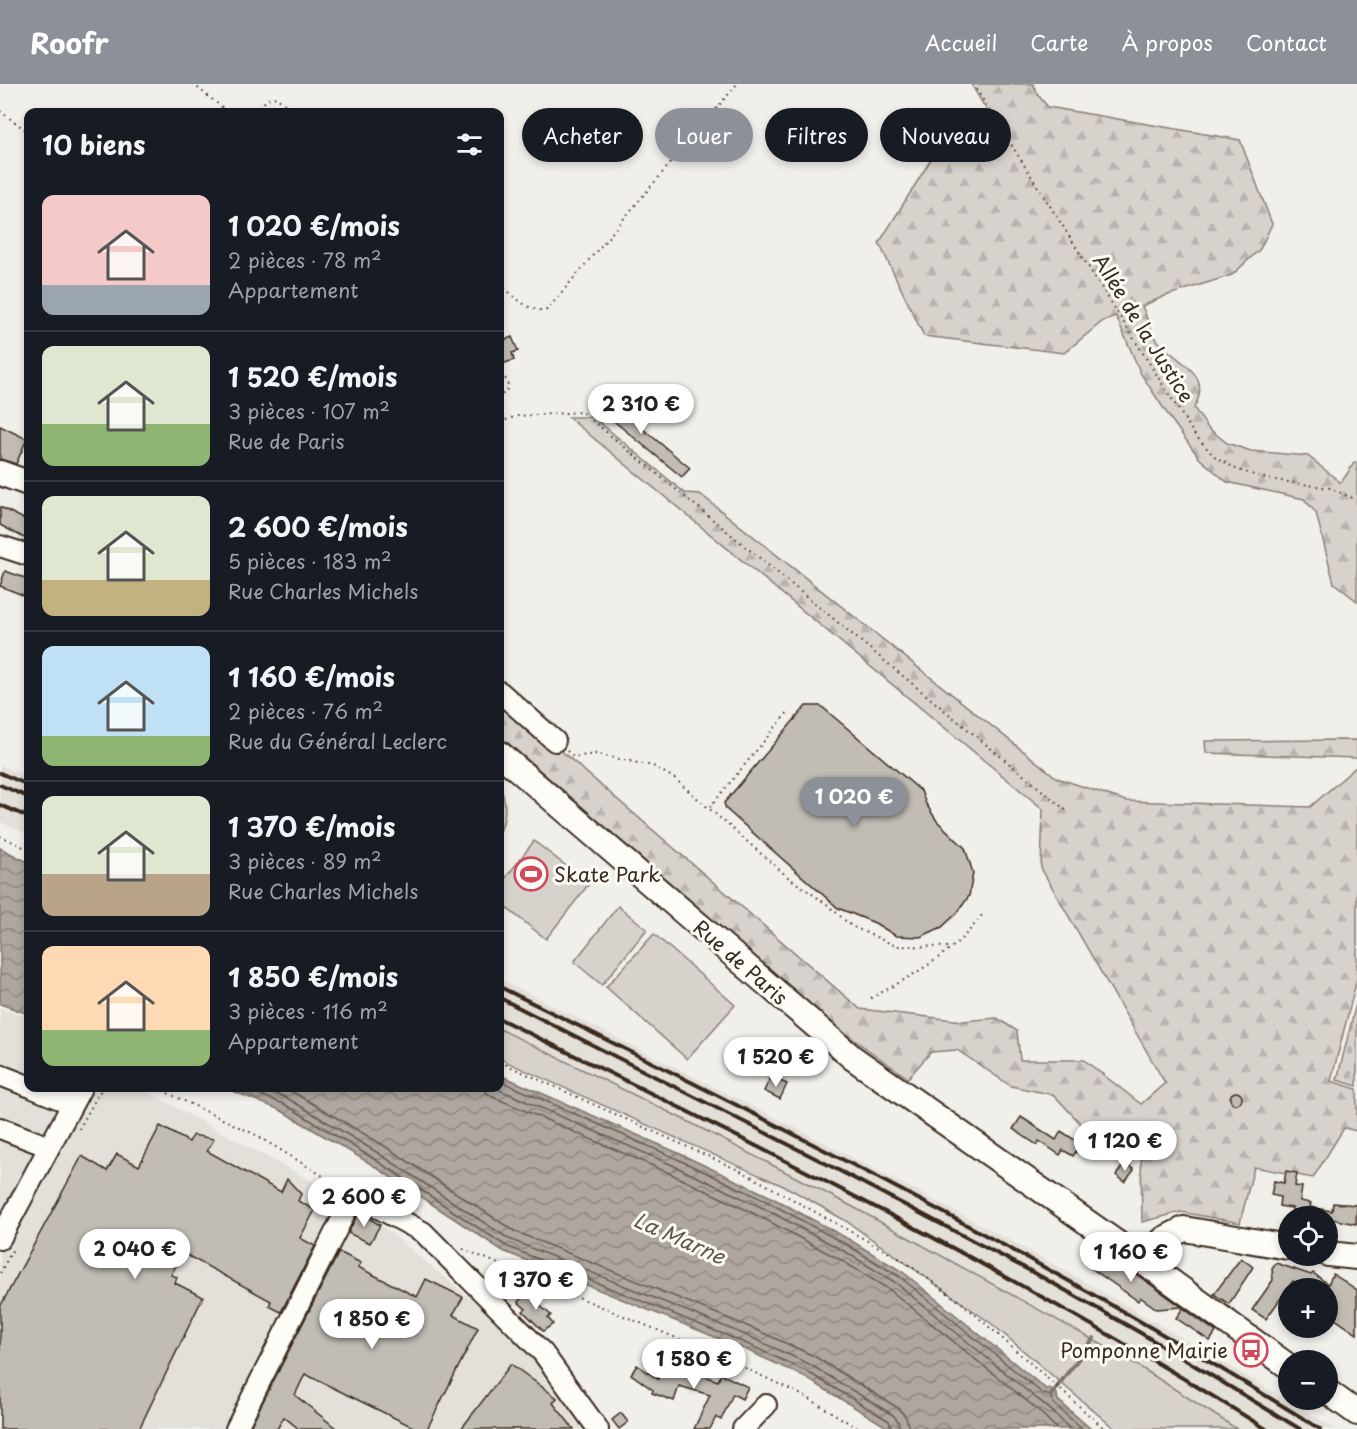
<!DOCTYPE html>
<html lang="fr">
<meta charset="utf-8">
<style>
:root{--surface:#171b24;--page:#20242c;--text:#f1f3f6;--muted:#9ea1a6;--line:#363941;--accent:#8c9099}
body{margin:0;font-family:"Playpen Sans",sans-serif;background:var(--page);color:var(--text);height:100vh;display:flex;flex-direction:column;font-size:22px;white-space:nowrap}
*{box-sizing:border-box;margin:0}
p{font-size:20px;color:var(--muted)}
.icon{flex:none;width:33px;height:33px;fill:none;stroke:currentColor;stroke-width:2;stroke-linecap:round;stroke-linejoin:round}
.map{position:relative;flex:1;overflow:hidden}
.side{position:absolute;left:24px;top:24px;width:480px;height:984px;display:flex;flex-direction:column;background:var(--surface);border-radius:12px;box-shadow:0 3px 9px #0003}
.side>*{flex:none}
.hud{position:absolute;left:522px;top:24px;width:570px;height:54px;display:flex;gap:12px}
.fabs{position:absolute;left:1278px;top:1122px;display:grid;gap:12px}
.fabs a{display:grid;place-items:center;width:60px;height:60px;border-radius:50%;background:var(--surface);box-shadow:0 3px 9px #0003;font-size:30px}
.price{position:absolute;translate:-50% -51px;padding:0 14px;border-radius:21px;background:#fff;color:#222;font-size:20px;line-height:39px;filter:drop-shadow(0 2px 3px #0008)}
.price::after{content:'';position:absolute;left:50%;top:36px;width:18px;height:14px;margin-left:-9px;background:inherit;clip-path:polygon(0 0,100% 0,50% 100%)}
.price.current{background:var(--accent);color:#fff}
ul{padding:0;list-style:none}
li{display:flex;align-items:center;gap:18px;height:150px;padding:0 18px}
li+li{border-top:2px solid var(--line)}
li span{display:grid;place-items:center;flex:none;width:168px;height:120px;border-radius:12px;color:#555}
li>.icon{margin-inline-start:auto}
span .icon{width:72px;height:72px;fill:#fffc;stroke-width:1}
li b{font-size:26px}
h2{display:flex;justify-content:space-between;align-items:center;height:72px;padding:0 18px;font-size:26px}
.chip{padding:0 21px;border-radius:27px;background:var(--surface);box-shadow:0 3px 9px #0003;font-size:21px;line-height:54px}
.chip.current{background:var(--accent);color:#fff}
header{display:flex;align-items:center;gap:36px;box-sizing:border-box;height:84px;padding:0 30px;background:var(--accent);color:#fff}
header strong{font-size:28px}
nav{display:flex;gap:33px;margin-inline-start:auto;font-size:21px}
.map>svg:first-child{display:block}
.built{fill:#e3e0da}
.forest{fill:url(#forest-firs);stroke:#897e75;stroke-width:1.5}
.cemetery{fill:url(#cemetery-stones);stroke:#897e75;stroke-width:1.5}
.garden{fill:#d7d2cc;stroke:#897e75;stroke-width:1.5}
.water{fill:url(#water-waves);stroke:#80746b;stroke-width:1.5}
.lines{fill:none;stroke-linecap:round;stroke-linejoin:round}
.shore{stroke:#695c52;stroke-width:1.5}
.stream{stroke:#80746b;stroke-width:4}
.building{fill:#c1bcb4;stroke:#3b2a1e;stroke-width:1.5}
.minor-casing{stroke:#3b2a1e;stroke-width:24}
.major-casing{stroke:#3b2a1e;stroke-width:28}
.path{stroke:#3b2a1e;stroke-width:2;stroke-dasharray:1.5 4.5;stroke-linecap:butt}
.minor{stroke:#fdfcf7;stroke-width:20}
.major{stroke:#fdfcf7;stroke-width:24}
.rail{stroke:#3b2a1e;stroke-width:4}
.labels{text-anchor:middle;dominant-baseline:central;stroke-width:6;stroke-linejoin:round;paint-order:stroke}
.street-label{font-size:20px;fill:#3b2a1e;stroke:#fdfcf7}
.poi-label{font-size:20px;fill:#3b2a1e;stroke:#fdfcf7;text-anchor:start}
.water-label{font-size:21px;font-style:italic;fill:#63554b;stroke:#fdfcf7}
</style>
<header>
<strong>Roofr</strong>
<nav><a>Accueil</a><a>Carte</a><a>À propos</a><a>Contact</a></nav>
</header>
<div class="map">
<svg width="1357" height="1345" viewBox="0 0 1357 1345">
<defs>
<pattern id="forest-firs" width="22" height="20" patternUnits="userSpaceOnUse" patternTransform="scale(1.5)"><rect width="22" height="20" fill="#d7d2cc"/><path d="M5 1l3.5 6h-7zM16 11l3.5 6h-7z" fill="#b9b4af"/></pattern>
<pattern id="cemetery-stones" width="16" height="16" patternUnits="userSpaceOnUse" patternTransform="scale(1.5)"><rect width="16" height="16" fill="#d7d2cc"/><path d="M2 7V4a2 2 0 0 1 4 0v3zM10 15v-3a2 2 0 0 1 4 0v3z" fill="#b9b4af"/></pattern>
<pattern id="water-waves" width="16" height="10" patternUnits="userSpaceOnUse" patternTransform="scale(1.5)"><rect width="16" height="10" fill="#aea69f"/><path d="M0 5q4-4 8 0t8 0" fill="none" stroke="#8f8781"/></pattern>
</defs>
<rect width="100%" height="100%" fill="#f1efea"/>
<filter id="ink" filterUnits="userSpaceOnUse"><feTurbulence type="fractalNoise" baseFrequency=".0167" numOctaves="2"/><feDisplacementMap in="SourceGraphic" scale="12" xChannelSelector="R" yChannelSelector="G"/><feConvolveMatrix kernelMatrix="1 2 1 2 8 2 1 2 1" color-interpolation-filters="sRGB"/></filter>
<g filter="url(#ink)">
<g class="built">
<path d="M0 681 28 693V750L0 738Z"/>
<path d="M500 895 798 1045 999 1150 1131 1224 1336 1345H1237L1126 1274 855 1124 689 1038 500 945Z"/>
<path d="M0 924 28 933V1004H140L360 1123 519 1255 588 1345H0Z"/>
</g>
<g class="forest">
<path d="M971 0H1033L1038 11 1048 23 1240 56 1272 140 1260 165 1232 191 1165 212 1142 222C1147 233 1150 247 1158 257 1177 279 1214 288 1194 324L1207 343 1227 359 1251 367 1308 372 1341 399 1354 379H1357V517L1334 499 1316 429 1304 415 1227 398 1200 375 1170 334 1141 290 1116 232 1103 237 1064 269 924 252 879 159 956 35 989 30Z"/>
<path d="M568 333H593L685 409 700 410 1057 694 1126 717 1310 723 1357 682V895L1331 997 1357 1005V1047L1344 1044 1313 1094 1254 1083 1240 1139 1181 1128 1142 1138 1141 1071 1094 1054 1054 1011 1011 1002 957 966 931 968 908 994 843 948 500 652V614L860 925 963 937 997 934 1017 947 1020 976H1084L1141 1020 1165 999 1041 784 1043 725Z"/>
<path d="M1357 656V674L1206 669 1205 657Z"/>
</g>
<path class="cemetery" d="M1357 916V1002L1337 996Z"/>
<g class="garden">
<path d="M500 702C507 719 506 732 500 748Z"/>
<path d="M534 757 589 800 546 855 500 819V801Z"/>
<path d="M618 822 647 845 602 901 574 878Z"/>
<path d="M654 850 735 921 687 975 606 903Z"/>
<path d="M500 945 689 1038 855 1124 1126 1274 1237 1345H1115L992 1240 846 1137 790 1105 500 975Z"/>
</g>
<g class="water">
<path d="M0 764 28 778V930L0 920Z"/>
<path d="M500 991 676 1068 769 1112 850 1156 903 1188 1046 1305 1050 1304 1057 1310 1058 1316 1091 1345H890L803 1292 742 1264 503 1167 371 1080 280 1026 225 1004H500Z"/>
</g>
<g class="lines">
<g class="shore">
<path d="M500 997 673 1073 766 1117 847 1161 900 1193 1042 1309 1050 1312 1054 1320 1082 1345"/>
<path d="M242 1004 284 1020 374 1075 506 1162 745 1259 806 1287 889 1337 892 1345"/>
<path d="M262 1004 287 1014 378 1069 509 1155 748 1252 809 1280 893 1331 898 1337 900 1345"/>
<path d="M286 1004 383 1061 514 1147 752 1244 814 1272 898 1324 906 1333 909 1345"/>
<path d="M481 1004 491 1012 667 1088 759 1132 839 1175 890 1206 1038 1326 1057 1345"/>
<path d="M495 1004 670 1080 763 1124 844 1167 896 1199 1037 1315C1049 1322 1059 1335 1070 1345"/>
</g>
<path class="stream" d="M1051 1311 1094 1254"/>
</g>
<g class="building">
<path d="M512 253 518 267 512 269 514 276 502 280 500 275V258Z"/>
<path d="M601 310 690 384 682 393 593 320Z"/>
<path d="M0 342 27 355 16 380 0 375Z"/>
<path d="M0 423 28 437V456L0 441Z"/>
<path d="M5 487 28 495V503L25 512 0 502Z"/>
<path d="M806 622H821L921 707 926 720 937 737 965 764 973 789 969 812 958 828 942 843 920 853 896 852 875 839 838 824 726 725 724 719Z"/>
<path d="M771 993 787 1000 780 1015 764 1007Z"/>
<circle cx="1236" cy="1014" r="6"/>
<path d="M1021 1033 1056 1056 1061 1047 1081 1060 1073 1072 1063 1066 1060 1071 1039 1057 1037 1061 1013 1045Z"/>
<path d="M160 1042 189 1058 193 1051 214 1055 207 1067 281 1108 287 1095 301 1110 298 1117 315 1126 300 1154 315 1162 281 1228 269 1222 271 1217 183 1169 171 1191 177 1193 175 1199 203 1213 139 1345H0V1223L82 1072 107 1087 117 1070 139 1082Z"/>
<path d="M1125 1079 1134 1086 1125 1098 1116 1091Z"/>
<path d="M1286 1087 1297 1089 1295 1102 1302 1103 1300 1117 1311 1119 1310 1123 1332 1127 1333 1119 1357 1121 1356 1140 1331 1135V1132H1291L1292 1124 1279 1122 1280 1113 1271 1111 1274 1097 1284 1099Z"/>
<path d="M359 1128 380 1141 370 1159 348 1149Z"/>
<path d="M1103 1167 1157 1205 1182 1223 1157 1225 1140 1213 1138 1217 1091 1184Z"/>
<path d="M339 1168 361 1179 358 1183 417 1213 426 1195 463 1213 453 1231 478 1244 427 1345H417L305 1290 295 1311 337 1345H299L284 1333 277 1345H249Z"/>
<path d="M1241 1174 1253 1183 1229 1220 1214 1210Z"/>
<path d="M1276 1179 1311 1191 1313 1189 1328 1200 1333 1190 1357 1206V1250L1328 1230V1204H1304L1293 1197 1266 1235 1252 1226 1273 1196 1272 1185Z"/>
<path d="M528 1207 537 1214 534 1217 551 1231 548 1234 553 1240 543 1247 523 1227 526 1225 518 1218Z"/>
<path d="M1183 1224 1216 1248 1210 1257 1176 1234Z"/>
<path d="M668 1278 718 1297 721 1290 748 1303 742 1315 733 1310 721 1336 716 1333 710 1345H694L710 1311 679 1302 674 1317 652 1309 653 1306 631 1290 637 1281 658 1295 660 1289 664 1290Z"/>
<path d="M511 1280 557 1314 553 1319 574 1345H461Z"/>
<path d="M621 1329 628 1338 619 1345 612 1336Z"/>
</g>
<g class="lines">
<g class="minor-casing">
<g id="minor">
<path d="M0 462 28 471"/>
<path d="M500 608 555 657"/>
<path d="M0 991 28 1002"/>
<path d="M33 1004 72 1020"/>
<path d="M0 1044 49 1063"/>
<path d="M0 1155 81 1004"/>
<path d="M236 1345 354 1111 423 1148 543 1269 598 1345"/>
<path d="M743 1345 766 1321"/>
</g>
</g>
<g class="major-casing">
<g id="major">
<path d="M0 389 28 399"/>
<path d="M500 670 853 974 1141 1176 1288 1282"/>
<path d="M1328 1170 1357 1173"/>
<path d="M1141 1176 1164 1155 1184 1145 1288 1163"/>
<path d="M1328 1308 1357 1329"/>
</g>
</g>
<g class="path">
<path d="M193 0 228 28"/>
<path d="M973 0 1194 350 1214 372 1238 386 1268 395 1330 404 1357 416"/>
<path d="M0 27 28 48"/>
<path d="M256 28 267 15 276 13 294 28"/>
<path d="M500 200C514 212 527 228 547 226L737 0"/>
<path d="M500 291 507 296 508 304 500 313"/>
<path d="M500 338 517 332 582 328 1067 727"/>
<path d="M567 667 574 673 595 670 653 682 674 694 789 794 828 821 851 842 896 862 952 863"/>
<path d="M710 723 788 628"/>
<path d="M0 752 28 765"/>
<path d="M871 914C912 892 957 868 984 828"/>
<path d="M500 978 745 1089 902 1176 962 1219 1105 1345"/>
<path d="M157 1004 256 1051 341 1103"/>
<path d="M79 1045 102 1004"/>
<path d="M463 1165 722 1273 808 1314 859 1345"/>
<path d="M0 1189 13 1165"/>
</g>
<use href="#minor" class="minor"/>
<use href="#major" class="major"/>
<g class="rail">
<path d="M0 689 28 701"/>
<path d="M0 701 28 713"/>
<path d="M0 721 28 733"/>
<path d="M500 903C778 1040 1056 1180 1320 1345"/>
<path d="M500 914 819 1076 1040 1192 1139 1248 1300 1345"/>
<path d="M500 935C760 1062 1020 1191 1266 1345"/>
</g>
</g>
</g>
<defs>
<g id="stadium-ring" transform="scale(1.725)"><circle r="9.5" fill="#fdfcf7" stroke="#d1495b" stroke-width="1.5"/><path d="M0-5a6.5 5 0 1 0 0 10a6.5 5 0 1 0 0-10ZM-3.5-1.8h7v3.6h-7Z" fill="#d1495b"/></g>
<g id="bus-ring" transform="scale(1.725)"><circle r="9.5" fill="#fdfcf7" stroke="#d1495b" stroke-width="1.5"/><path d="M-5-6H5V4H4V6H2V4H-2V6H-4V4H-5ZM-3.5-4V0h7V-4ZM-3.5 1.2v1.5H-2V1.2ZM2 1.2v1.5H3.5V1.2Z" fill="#d1495b"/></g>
</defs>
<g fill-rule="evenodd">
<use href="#stadium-ring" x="531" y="790"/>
<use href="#bus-ring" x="1251" y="1266"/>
</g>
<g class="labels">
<g class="street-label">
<text transform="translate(1144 244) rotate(58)">Allée de la Justice</text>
<text transform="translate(741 878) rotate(41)">Rue de Paris</text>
</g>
<g class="poi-label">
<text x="554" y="790">Skate Park</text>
<text x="1228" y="1266" text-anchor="end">Pomponne Mairie</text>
</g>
<g class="water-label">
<text transform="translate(680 1153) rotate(24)">La Marne</text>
</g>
</g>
</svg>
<div class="fabs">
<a><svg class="icon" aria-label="locate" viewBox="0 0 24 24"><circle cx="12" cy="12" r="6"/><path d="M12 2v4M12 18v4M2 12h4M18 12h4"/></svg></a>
<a>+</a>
<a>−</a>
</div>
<b class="price" style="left:641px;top:351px">2 310 €</b>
<b class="price current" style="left:854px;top:744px">1 020 €</b>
<b class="price" style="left:776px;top:1004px">1 520 €</b>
<b class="price" style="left:1125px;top:1088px">1 120 €</b>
<b class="price" style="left:364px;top:1144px">2 600 €</b>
<b class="price" style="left:135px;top:1196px">2 040 €</b>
<b class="price" style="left:1131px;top:1199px">1 160 €</b>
<b class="price" style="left:536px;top:1227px">1 370 €</b>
<b class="price" style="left:372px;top:1266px">1 850 €</b>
<b class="price" style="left:694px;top:1306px">1 580 €</b>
<div class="hud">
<a class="chip">Acheter</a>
<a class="chip current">Louer</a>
<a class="chip">Filtres</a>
<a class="chip">Nouveau</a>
</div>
<section class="side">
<h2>10 biens<svg class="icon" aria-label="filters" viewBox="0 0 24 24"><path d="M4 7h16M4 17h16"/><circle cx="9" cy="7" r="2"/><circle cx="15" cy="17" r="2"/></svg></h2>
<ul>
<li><span style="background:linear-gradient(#f6c9c9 75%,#9aa5b1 0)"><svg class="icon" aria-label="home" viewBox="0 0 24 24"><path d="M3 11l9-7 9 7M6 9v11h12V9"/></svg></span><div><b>1 020 €/mois</b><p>2 pièces · 78 m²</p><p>Appartement</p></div></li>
<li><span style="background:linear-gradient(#dfe7d0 65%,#8fb573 0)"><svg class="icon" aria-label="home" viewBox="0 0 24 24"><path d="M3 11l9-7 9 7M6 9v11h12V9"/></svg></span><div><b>1 520 €/mois</b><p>3 pièces · 107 m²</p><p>Rue de Paris</p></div></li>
<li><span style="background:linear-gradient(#dfe7d0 70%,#c2b280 0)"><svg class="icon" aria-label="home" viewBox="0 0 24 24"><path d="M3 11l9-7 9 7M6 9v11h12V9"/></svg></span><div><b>2 600 €/mois</b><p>5 pièces · 183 m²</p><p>Rue Charles Michels</p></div></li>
<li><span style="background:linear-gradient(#bfe0f5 75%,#8fb573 0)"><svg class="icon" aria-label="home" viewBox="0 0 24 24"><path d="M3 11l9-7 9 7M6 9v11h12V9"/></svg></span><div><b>1 160 €/mois</b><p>2 pièces · 76 m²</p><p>Rue du Général Leclerc</p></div></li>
<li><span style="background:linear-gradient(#dfe7d0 65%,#b9a48a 0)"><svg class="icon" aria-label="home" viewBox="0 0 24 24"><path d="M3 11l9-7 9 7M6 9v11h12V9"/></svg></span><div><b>1 370 €/mois</b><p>3 pièces · 89 m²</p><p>Rue Charles Michels</p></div></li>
<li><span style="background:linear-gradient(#ffd9b3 70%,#8fb573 0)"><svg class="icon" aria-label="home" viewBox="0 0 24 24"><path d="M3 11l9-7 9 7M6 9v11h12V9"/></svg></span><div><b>1 850 €/mois</b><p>3 pièces · 116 m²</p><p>Appartement</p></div></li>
</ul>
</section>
</div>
